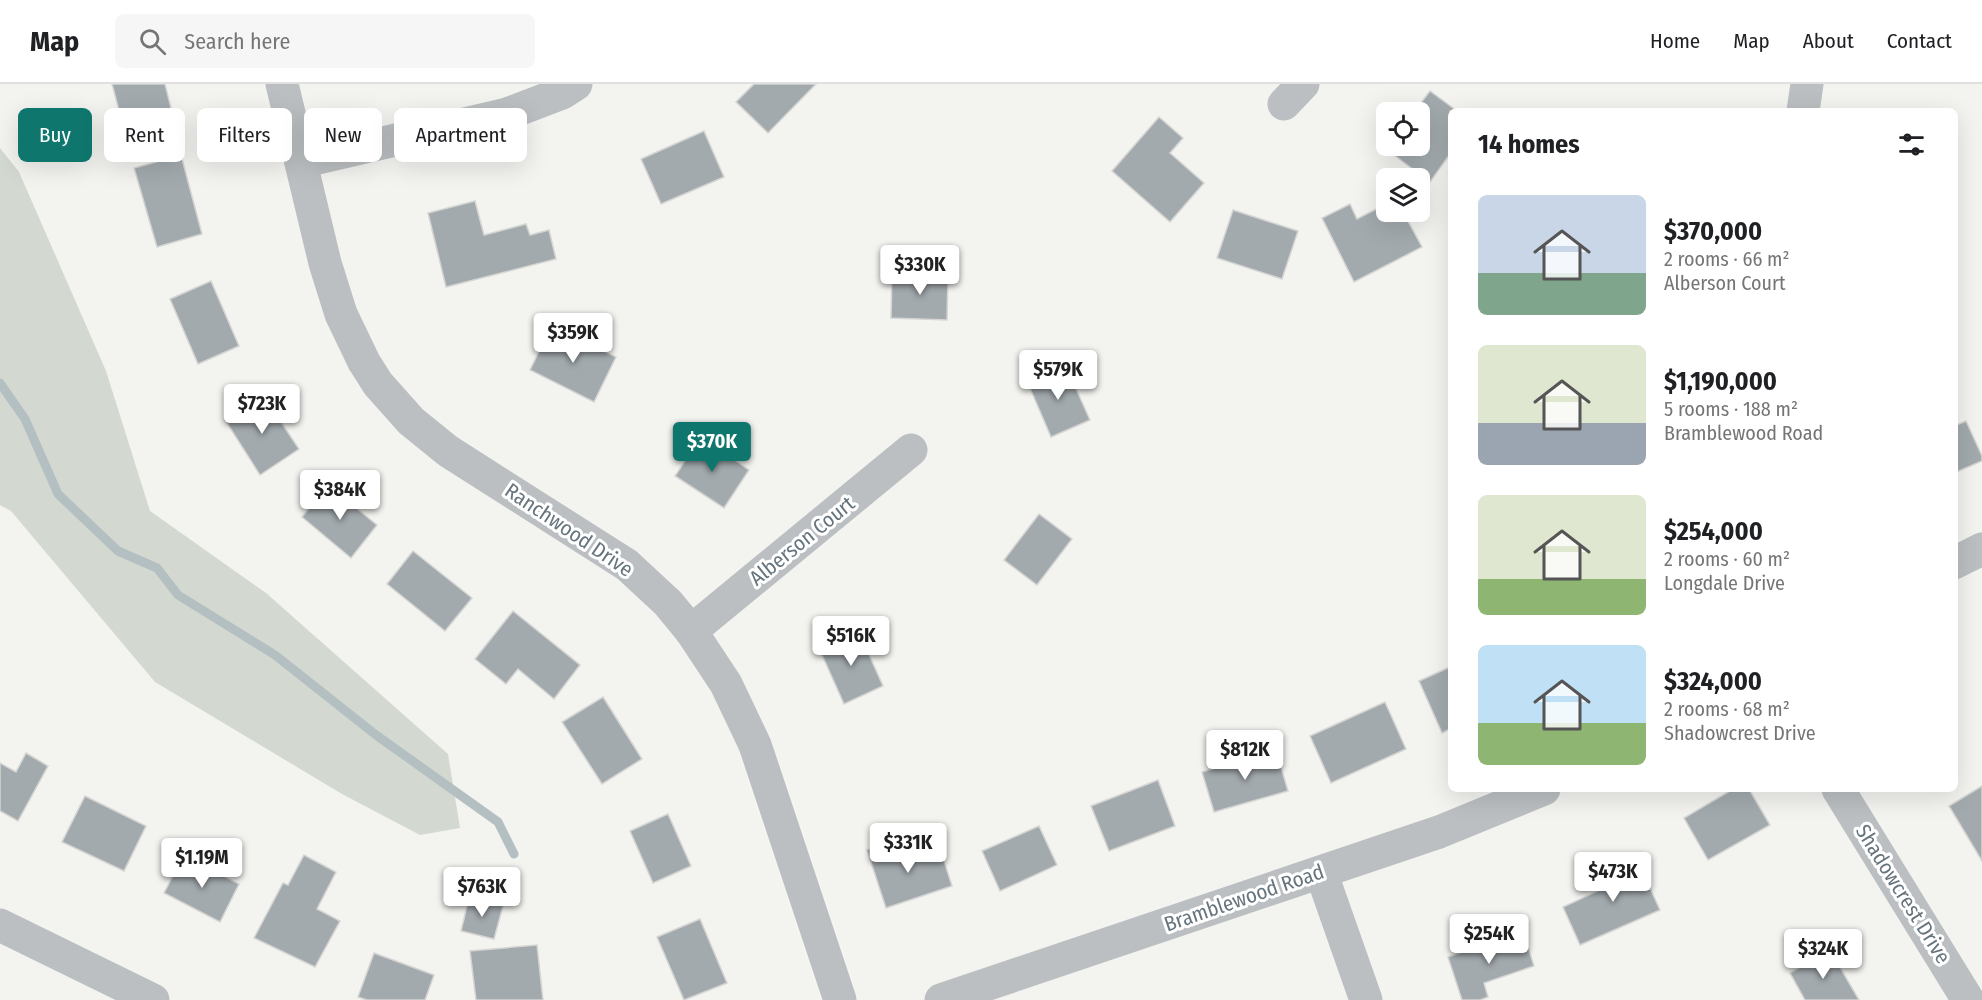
<!DOCTYPE html>
<meta charset="utf-8">
<style>
:root{--surface:#fff;--page:#f6f6f6;--text:#202124;--muted:#757577;--line:#e0e0e0;--accent:#0f766e}
body{margin:0;font-family:"Fira Sans Condensed",sans-serif;background:var(--page);color:var(--text);height:100vh;display:flex;flex-direction:column;font-size:22px;white-space:nowrap}
*{box-sizing:border-box;margin:0}
p{font-size:20px;color:var(--muted)}
.icon{flex:none;width:33px;height:33px;fill:none;stroke:currentColor;stroke-width:2;stroke-linecap:round;stroke-linejoin:round}
.map{position:relative;flex:1;overflow:hidden}
.drawer{position:absolute;left:1448px;top:24px;width:510px;height:684px;display:flex;flex-direction:column;background:var(--surface);border-radius:9px;box-shadow:0 6px 24px #0002}
.drawer>*{flex:none}
.banner{position:absolute;left:18px;top:24px;width:570px;height:54px;display:flex;gap:12px}
.controls{position:absolute;left:1376px;top:18px;display:grid;gap:12px}
.controls a{display:grid;place-items:center;width:54px;height:54px;border-radius:9px;background:var(--surface);box-shadow:0 6px 24px #0002;font-size:30px}
.price{position:absolute;translate:-50% -51px;padding:0 14px;border-radius:6px;background:#fff;color:#222;font-size:20px;line-height:39px;filter:drop-shadow(0 2px 3px #0008)}
.price::after{content:'';position:absolute;left:50%;top:36px;width:18px;height:14px;margin-left:-9px;background:inherit;clip-path:polygon(0 0,100% 0,50% 100%)}
.price.active{background:var(--accent);color:#fff}
ul{padding:0;list-style:none}
li{display:flex;align-items:center;gap:18px;height:150px;padding:0 30px}
li span{display:grid;place-items:center;flex:none;width:168px;height:120px;border-radius:9px;color:#555}
li>.icon{margin-inline-start:auto}
span .icon{width:72px;height:72px;fill:#fffc;stroke-width:1}
li b{font-size:26px}
h2{display:flex;justify-content:space-between;align-items:center;height:72px;padding:0 30px;font-size:26px}
.tag{padding:0 21px;border-radius:9px;background:var(--surface);box-shadow:0 6px 24px #0002;font-size:21px;line-height:54px}
.tag.active{background:var(--accent);color:#fff}
header{display:flex;align-items:center;gap:36px;box-sizing:border-box;height:84px;padding:0 30px;background:var(--surface);border-bottom:2px solid var(--line)}
header strong{font-size:28px}
nav{display:flex;gap:33px;margin-inline-start:auto;font-size:21px}
.search{width:420px;height:54px;background:var(--page);display:flex;align-items:center;gap:15px;box-sizing:border-box;padding:0 21px;border-radius:9px;color:var(--muted);font-size:22px}
.map>svg:first-child{display:block}
.green{fill:#d3d8d0}
.lines{fill:none;stroke-linecap:round;stroke-linejoin:round}
.stream{stroke:#b4bfc2;stroke-width:9}
.building{fill:#a3aaae;stroke:#d5d5d3;stroke-width:1.5}
.minor{stroke:#bbbfc1;stroke-width:33}
.labels{text-anchor:middle;dominant-baseline:central;stroke-width:6;stroke-linejoin:round;paint-order:stroke}
.street-label{font-size:21px;fill:#66747d;stroke:#fff}
</style>
<header>
<strong>Map</strong>
<div class="search"><svg class="icon" aria-label="search" viewBox="0 0 24 24"><circle cx="10" cy="10" r="6"/><path d="M15 15l6 6"/></svg>Search here</div>
<nav><a>Home</a><a>Map</a><a>About</a><a>Contact</a></nav>
</header>
<div class="map">
<svg width="1982" height="916" viewBox="0 0 1982 916">
<rect width="100%" height="100%" fill="#f3f3f0"/>
<path class="green" d="M0 64 19 88 106 287 150 427 266 509 448 670 460 744 420 751 342 710 155 598 11 427 0 421Z"/>
<g class="lines">
<path class="stream" d="M0 299 25 335 58 410 118 467 157 484 178 511 275 571 376 651 498 738 514 770"/>
</g>
<g class="building">
<path d="M112 0H165L174 36 125 49Z"/>
<path d="M754 0H816L768 49 736 18Z"/>
<path d="M1430 7 1457 27H1450V70L1430 98 1386 65 1389 62H1419V28H1414Z"/>
<path d="M1159 33 1183 54 1170 69 1204 99 1170 138 1112 87Z"/>
<path d="M704 47 724 93 661 120 641 75Z"/>
<path d="M181 71 202 150 157 163 134 84Z"/>
<path d="M475 117 484 151 526 140 530 151 549 146 556 175 446 203 428 129Z"/>
<path d="M1350 120 1357 135 1386 120V128H1403L1422 163 1354 198 1322 134Z"/>
<path d="M1233 126 1298 147 1282 195 1217 174Z"/>
<path d="M892 189 948 191 947 236 891 234Z"/>
<path d="M211 197 239 262 198 280 170 215Z"/>
<path d="M552 241 616 273 594 318 530 286Z"/>
<path d="M1065 280 1090 336 1051 353 1027 297Z"/>
<path d="M263 311 299 365 260 391 225 336Z"/>
<path d="M1966 337 1982 372V377L1954 389V342Z"/>
<path d="M701 353 749 386 724 424 675 392Z"/>
<path d="M328 401 377 441 351 474 302 433Z"/>
<path d="M1039 430 1072 455 1037 501 1004 476Z"/>
<path d="M413 467 472 514 445 547 387 500Z"/>
<path d="M513 527 580 581 554 615 518 585 506 600 475 575Z"/>
<path d="M858 546 883 602 844 620 819 564Z"/>
<path d="M1450 583V645L1442 649 1419 597Z"/>
<path d="M603 613 642 675 602 700 562 638Z"/>
<path d="M1385 618 1406 665 1331 699 1310 652Z"/>
<path d="M1276 666 1288 707 1214 728 1202 688Z"/>
<path d="M26 669 48 682 18 737 0 727V679L16 688Z"/>
<path d="M1158 696 1175 742 1109 767 1091 722Z"/>
<path d="M1982 702V777L1949 722Z"/>
<path d="M1733 705H1749L1770 741 1708 776 1684 734Z"/>
<path d="M85 712 146 742 124 787 62 758Z"/>
<path d="M668 730 691 782 653 799 630 747Z"/>
<path d="M1039 742 1057 781 1000 807 982 767Z"/>
<path d="M896 757 902 776 940 764 952 802 886 824 867 766Z"/>
<path d="M184 771 239 800 220 838 164 809Z"/>
<path d="M304 771 336 788 317 825 340 837 315 883 254 854 283 799 288 801Z"/>
<path d="M1635 771 1660 826 1580 861 1563 823 1613 800 1606 784Z"/>
<path d="M469 814 503 822 494 855 461 847Z"/>
<path d="M700 835 727 899 684 916 657 853Z"/>
<path d="M1523 847 1534 882 1484 899 1488 913 1480 916H1462L1448 873Z"/>
<path d="M537 861 543 916H476L470 867Z"/>
<path d="M1830 866 1859 916H1805L1790 889Z"/>
<path d="M374 869 434 891 425 916H367L358 913Z"/>
</g>
<g class="lines">
<g class="minor">
<path d="M282 0 325 179 341 230 364 278 378 300 411 337 448 367 627 481 668 519 691 547 726 600 755 661 840 916"/>
<path d="M1284 20 1303 0"/>
<path d="M1803 27 1807 0"/>
<path d="M301 78 507 30 562 9 576 0"/>
<path d="M1954 479 1982 465"/>
<path d="M691 547 911 366"/>
<path d="M1838 705 1968 916"/>
<path d="M1321 788 1366 916"/>
<path d="M0 841 153 916"/>
<path d="M941 916 1439 748 1544 705"/>
</g>
</g>
<g class="labels">
<g class="street-label">
<text transform="translate(569 446) rotate(34)">Ranchwood Drive</text>
<text transform="translate(802 457) rotate(-39)">Alberson Court</text>
<text transform="translate(1903 810) rotate(58)">Shadowcrest Drive</text>
<text transform="translate(1244 814) rotate(-19)">Bramblewood Road</text>
</g>
</g>
</svg>
<div class="controls">
<a><svg class="icon" aria-label="locate" viewBox="0 0 24 24"><circle cx="12" cy="12" r="6"/><path d="M12 2v4M12 18v4M2 12h4M18 12h4"/></svg></a>
<a><svg class="icon" aria-label="layers" viewBox="0 0 24 24"><path d="M12 4l9 5-9 5-9-5zM3 14l9 5 9-5"/></svg></a>
</div>
<b class="price" style="left:920px;top:212px">$330K</b>
<b class="price" style="left:573px;top:280px">$359K</b>
<b class="price" style="left:1058px;top:317px">$579K</b>
<b class="price" style="left:262px;top:351px">$723K</b>
<b class="price active" style="left:712px;top:389px">$370K</b>
<b class="price" style="left:340px;top:437px">$384K</b>
<b class="price" style="left:851px;top:583px">$516K</b>
<b class="price" style="left:1245px;top:697px">$812K</b>
<b class="price" style="left:908px;top:790px">$331K</b>
<b class="price" style="left:202px;top:805px">$1.19M</b>
<b class="price" style="left:1613px;top:819px">$473K</b>
<b class="price" style="left:482px;top:834px">$763K</b>
<b class="price" style="left:1489px;top:881px">$254K</b>
<b class="price" style="left:1823px;top:896px">$324K</b>
<div class="banner">
<a class="tag active">Buy</a>
<a class="tag">Rent</a>
<a class="tag">Filters</a>
<a class="tag">New</a>
<a class="tag">Apartment</a>
</div>
<section class="drawer">
<h2>14 homes<svg class="icon" aria-label="filters" viewBox="0 0 24 24"><path d="M4 7h16M4 17h16"/><circle cx="9" cy="7" r="2"/><circle cx="15" cy="17" r="2"/></svg></h2>
<ul>
<li><span style="background:linear-gradient(#c9d6e8 65%,#7fa58c 0)"><svg class="icon" aria-label="home" viewBox="0 0 24 24"><path d="M3 11l9-7 9 7M6 9v11h12V9"/></svg></span><div><b>$370,000</b><p>2 rooms · 66 m²</p><p>Alberson Court</p></div></li>
<li><span style="background:linear-gradient(#dfe7d0 65%,#9aa5b1 0)"><svg class="icon" aria-label="home" viewBox="0 0 24 24"><path d="M3 11l9-7 9 7M6 9v11h12V9"/></svg></span><div><b>$1,190,000</b><p>5 rooms · 188 m²</p><p>Bramblewood Road</p></div></li>
<li><span style="background:linear-gradient(#dfe7d0 70%,#8fb573 0)"><svg class="icon" aria-label="home" viewBox="0 0 24 24"><path d="M3 11l9-7 9 7M6 9v11h12V9"/></svg></span><div><b>$254,000</b><p>2 rooms · 60 m²</p><p>Longdale Drive</p></div></li>
<li><span style="background:linear-gradient(#bfe0f5 65%,#8fb573 0)"><svg class="icon" aria-label="home" viewBox="0 0 24 24"><path d="M3 11l9-7 9 7M6 9v11h12V9"/></svg></span><div><b>$324,000</b><p>2 rooms · 68 m²</p><p>Shadowcrest Drive</p></div></li>
</ul>
</section>
</div>
